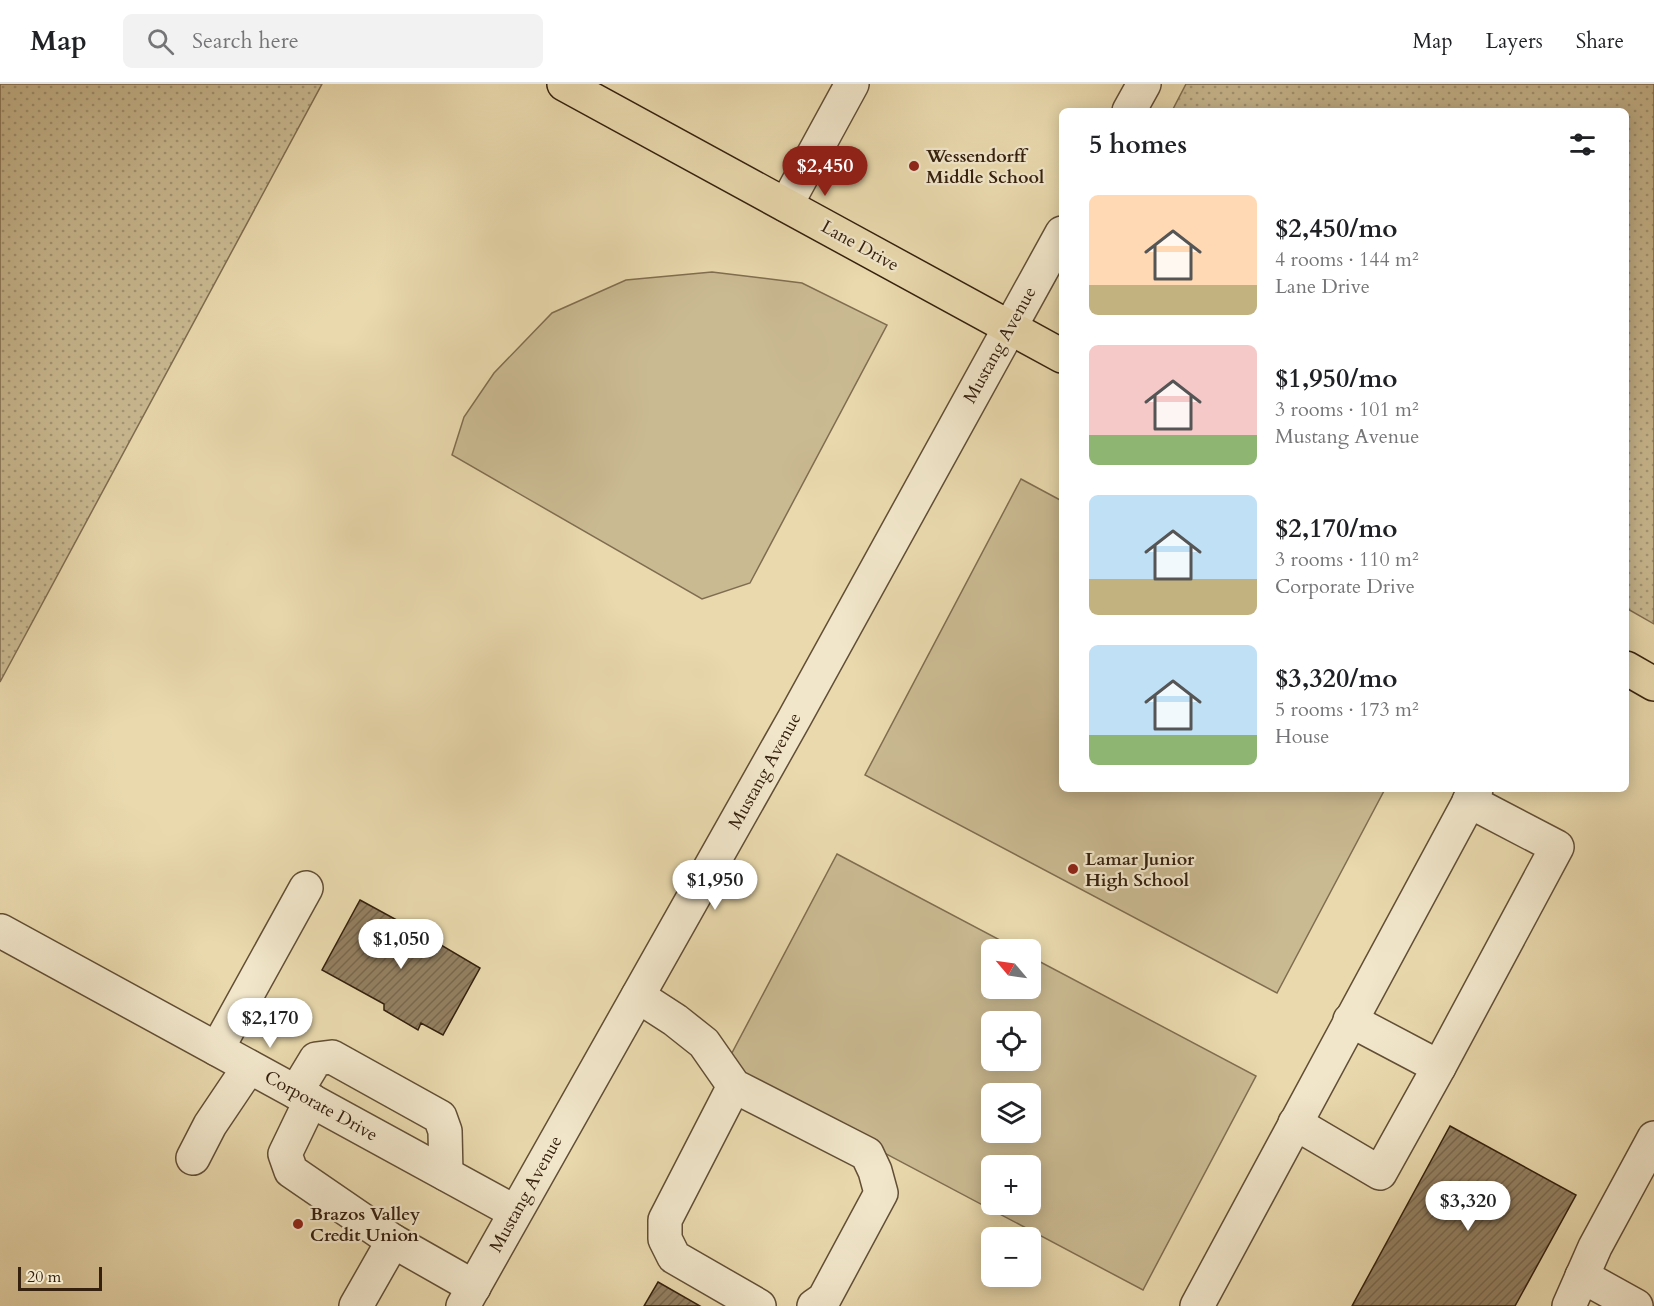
<!DOCTYPE html>
<meta charset="utf-8">
<style>
:root{--surface:#fff;--page:#f2f2f2;--text:#202124;--muted:#757577;--line:#e0e0e0;--accent:#8f2418}
body{margin:0;font-family:Cardo,serif;background:var(--page);color:var(--text);height:100vh;display:flex;flex-direction:column;font-size:22px;white-space:nowrap}
*{box-sizing:border-box;margin:0}
p{font-size:20px;color:var(--muted)}
.icon{flex:none;width:33px;height:33px;fill:none;stroke:currentColor;stroke-width:2;stroke-linecap:round;stroke-linejoin:round}
.map{position:relative;flex:1;overflow:hidden}
.details{position:absolute;left:1059px;top:24px;width:570px;height:684px;display:flex;flex-direction:column;background:var(--surface);border-radius:9px;box-shadow:0 3px 15px #0003}
.details>*{flex:none}
.needle{width:39px;rotate:299deg}
.buttons{position:absolute;left:981px;top:855px;display:grid;gap:12px}
.buttons a{display:grid;place-items:center;width:60px;height:60px;border-radius:9px;background:var(--surface);box-shadow:0 3px 15px #0003;font-size:30px}
.scale{position:absolute;left:18px;bottom:15px;width:84px;box-sizing:border-box;padding-left:6px;border:3px solid #35200e;border-top:0;font-size:16px;line-height:21px;white-space:nowrap;color:#35200e;-webkit-text-stroke:4px #f1e6ca;paint-order:stroke}
.price{position:absolute;translate:-50% -51px;padding:0 14px;border-radius:21px;background:#fff;color:#222;font-size:20px;line-height:39px;filter:drop-shadow(0 2px 3px #0008)}
.price::after{content:'';position:absolute;left:50%;top:36px;width:18px;height:14px;margin-left:-9px;background:inherit;clip-path:polygon(0 0,100% 0,50% 100%)}
.price.on{background:var(--accent);color:#fff}
ul{padding:0;list-style:none}
li{display:flex;align-items:center;gap:18px;height:150px;padding:0 30px}
li span{display:grid;place-items:center;flex:none;width:168px;height:120px;border-radius:9px;color:#555}
li>.icon{margin-inline-start:auto}
span .icon{width:72px;height:72px;fill:#fffc;stroke-width:1}
li b{font-size:26px}
h2{display:flex;justify-content:space-between;align-items:center;height:72px;padding:0 30px;font-size:26px}
header{display:flex;align-items:center;gap:36px;box-sizing:border-box;height:84px;padding:0 30px;background:var(--surface);border-bottom:2px solid var(--line)}
header strong{font-size:28px}
nav{display:flex;gap:33px;margin-inline-start:auto;font-size:21px}
.search{width:420px;height:54px;background:var(--page);display:flex;align-items:center;gap:15px;box-sizing:border-box;padding:0 21px;border-radius:9px;color:var(--muted);font-size:22px}
.map>svg:first-child{display:block}
.green{fill:url(#green-dots);stroke:#806d50;stroke-width:1.5}
.pitch{fill:#caba92;stroke:#806d50;stroke-width:1.5;fill-rule:evenodd}
.building{fill:url(#building-hatch);stroke:#35200e;stroke-width:1.5}
.lines{fill:none;stroke-linecap:round;stroke-linejoin:round}
.minor-casing{stroke:#624e36;stroke-width:36}
.major-casing{stroke:#35200e;stroke-width:36}
.minor{stroke:#f1e6ca;stroke-width:33}
.major{stroke:#e9d9ad;stroke-width:33}
.poi-dot{fill:#8f2418;stroke:#f1e6ca;stroke-width:2}
.labels{text-anchor:middle;dominant-baseline:central;stroke-width:4.5;stroke-linejoin:round;paint-order:stroke}
.poi-label{font-size:18px;font-weight:bold;fill:#35200e;stroke:#f1e6ca;text-anchor:start}
.street-label{font-size:18px;fill:#35200e;stroke:#f1e6ca}
</style>
<header>
<strong>Map</strong>
<div class="search"><svg class="icon" aria-label="search" viewBox="0 0 24 24"><circle cx="10" cy="10" r="6"/><path d="M15 15l6 6"/></svg>Search here</div>
<nav><a>Map</a><a>Layers</a><a>Share</a></nav>
</header>
<div class="map">
<svg width="1654" height="1222" viewBox="0 0 1654 1222">
<defs>
<pattern id="green-dots" width="8" height="8" patternUnits="userSpaceOnUse" patternTransform="scale(1.5)"><rect width="8" height="8" fill="#caba92"/><path d="M2 2h.1M6 6h.1" fill="none" stroke="#a59776" stroke-width="1.8" stroke-linecap="round"/></pattern>
<pattern id="building-hatch" width="6" height="6" patternUnits="userSpaceOnUse" patternTransform="scale(1.5)"><rect width="6" height="6" fill="#938061"/><path d="M-1 1l2-2M0 6l6-6M5 7l2-2" fill="none" stroke="#79684e"/></pattern>
</defs>
<rect width="100%" height="100%" fill="#e9d9ad"/>
<filter id="stains"><feTurbulence type="fractalNoise" baseFrequency=".00333" numOctaves="4"/><feColorMatrix values="0 0 0 0 .2 0 0 0 0 .09 0 0 0 0 .02 0 0 0 .5 -.17"/></filter>
<radialGradient id="worn" r=".72"><stop offset=".6" stop-color="#630" stop-opacity="0"/><stop offset="1" stop-color="#630" stop-opacity=".3"/></radialGradient>
<g class="green">
<path d="M0 0H322L0 598Z"/>
<path d="M1186 0H1654V540L1626 524V27H1172Z"/>
</g>
<g class="pitch">
<path d="M712 188 802 199 887 241 750 499 702 515 452 371 464 333 494 289 552 229 626 196Z"/>
<path d="M1021 395 1062 417V705H1385L1277 909 865 691Z"/>
<path d="M837 770 1017 865 992 866V904H1030L1031 873 1256 992 1143 1206 724 984ZM992 938H1030V976H992ZM992 1010H1030V1048H992ZM992 1082H1030V1120H992Z"/>
</g>
<g class="building">
<path d="M360 816 406 841 402 848 427 863 431 855 480 884 443 951 421 939 418 946 384 926V920L322 886Z"/>
<path d="M1450 1042 1576 1111 1515 1222H1352Z"/>
<path d="M658 1198 700 1222H644Z"/>
</g>
<g class="lines">
<g class="minor-casing">
<g id="minor">
<path d="M1129 27 1144 0"/>
<path d="M786 121 852 0"/>
<path d="M1 847 515 1128"/>
<path d="M638 912 675 936 704 959 734 1002 867 1070 875 1087 881 1109 824 1215 814 1222"/>
<path d="M1350 936 1439 983 1557 763 1469 717"/>
<path d="M217 965 306 804"/>
<path d="M734 1002 665 1136V1155L674 1173 759 1222"/>
<path d="M296 1008 316 975 332 973 440 1033 445 1047 446 1090"/>
<path d="M311 1016 285 1070 291 1087 393 1157"/>
<path d="M1295 1039 1380 1089 1439 983"/>
<path d="M193 1074 210 1041 249 983"/>
<path d="M1582 1192 1636 1222"/>
<path d="M356 1222 393 1157 474 1203"/>
<path d="M463 1222 794 635 1062 149"/>
<path d="M1197 1222 1476 705"/>
<path d="M1569 1222 1595 1163 1654 1054"/>
</g>
</g>
<g class="major-casing">
<g id="major">
<path d="M564 0 1062 272"/>
<path d="M1626 584 1654 600"/>
</g>
</g>
<use href="#minor" class="minor"/>
<use href="#major" class="major"/>
</g>
<g class="poi-dot">
<circle cx="914" cy="82" r="6"/>
<circle cx="1073" cy="785" r="6"/>
<circle cx="298" cy="1140" r="6"/>
</g>
<g class="labels">
<g class="poi-label">
<text x="926" y="72">Wessendorff<tspan x="926" dy="21">Middle School</tspan></text>
<text x="1085" y="775">Lamar Junior<tspan x="1085" dy="21">High School</tspan></text>
<text x="310" y="1130">Brazos Valley<tspan x="310" dy="21">Credit Union</tspan></text>
</g>
<g class="street-label">
<text transform="translate(860 162) rotate(29)">Lane Drive</text>
<text transform="translate(1000 261) rotate(-61)">Mustang Avenue</text>
<text transform="translate(765 687) rotate(-61)">Mustang Avenue</text>
<text transform="translate(321 1022) rotate(29)">Corporate Drive</text>
<text transform="translate(526 1110) rotate(-61)">Mustang Avenue</text>
</g>
</g>
<rect width="100%" height="100%" filter="url(#stains)"/>
<rect width="100%" height="100%" fill="url(#worn)"/>
</svg>
<div class="buttons">
<a><svg class="needle" viewBox="-14 -14 28 28"><path d="M0-13l5 13h-10z" fill="#e53935"/><path d="M0 13l5-13h-10z" fill="#757577"/></svg></a>
<a><svg class="icon" aria-label="locate" viewBox="0 0 24 24"><circle cx="12" cy="12" r="6"/><path d="M12 2v4M12 18v4M2 12h4M18 12h4"/></svg></a>
<a><svg class="icon" aria-label="layers" viewBox="0 0 24 24"><path d="M12 4l9 5-9 5-9-5zM3 14l9 5 9-5"/></svg></a>
<a>+</a>
<a>−</a>
</div>
<div class="scale">20 m</div>
<b class="price on" style="left:825px;top:113px">$2,450</b>
<b class="price" style="left:715px;top:827px">$1,950</b>
<b class="price" style="left:401px;top:886px">$1,050</b>
<b class="price" style="left:270px;top:965px">$2,170</b>
<b class="price" style="left:1468px;top:1148px">$3,320</b>
<section class="details">
<h2>5 homes<svg class="icon" aria-label="filters" viewBox="0 0 24 24"><path d="M4 7h16M4 17h16"/><circle cx="9" cy="7" r="2"/><circle cx="15" cy="17" r="2"/></svg></h2>
<ul>
<li><span style="background:linear-gradient(#ffd9b3 75%,#c2b280 0)"><svg class="icon" aria-label="home" viewBox="0 0 24 24"><path d="M3 11l9-7 9 7M6 9v11h12V9"/></svg></span><div><b>$2,450/mo</b><p>4 rooms · 144 m²</p><p>Lane Drive</p></div></li>
<li><span style="background:linear-gradient(#f6c9c9 75%,#8fb573 0)"><svg class="icon" aria-label="home" viewBox="0 0 24 24"><path d="M3 11l9-7 9 7M6 9v11h12V9"/></svg></span><div><b>$1,950/mo</b><p>3 rooms · 101 m²</p><p>Mustang Avenue</p></div></li>
<li><span style="background:linear-gradient(#bfe0f5 70%,#c2b280 0)"><svg class="icon" aria-label="home" viewBox="0 0 24 24"><path d="M3 11l9-7 9 7M6 9v11h12V9"/></svg></span><div><b>$2,170/mo</b><p>3 rooms · 110 m²</p><p>Corporate Drive</p></div></li>
<li><span style="background:linear-gradient(#bfe0f5 75%,#8fb573 0)"><svg class="icon" aria-label="home" viewBox="0 0 24 24"><path d="M3 11l9-7 9 7M6 9v11h12V9"/></svg></span><div><b>$3,320/mo</b><p>5 rooms · 173 m²</p><p>House</p></div></li>
</ul>
</section>
</div>
